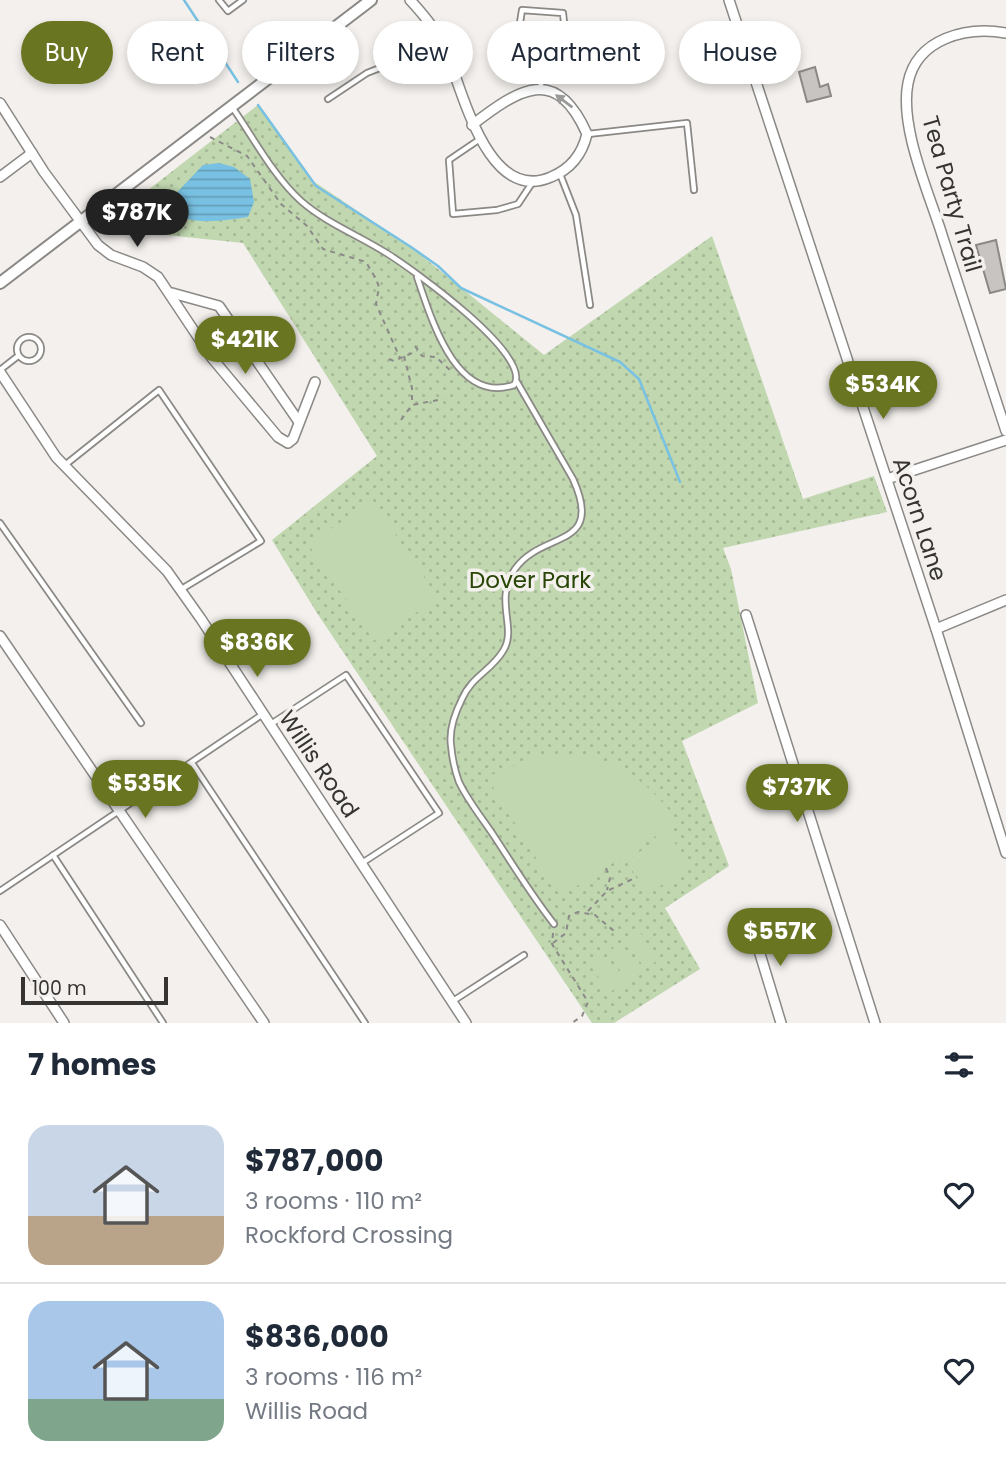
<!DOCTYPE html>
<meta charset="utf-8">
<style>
:root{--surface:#fff;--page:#f2f2f3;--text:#1f2937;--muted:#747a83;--line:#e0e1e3;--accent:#6a7521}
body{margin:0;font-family:Poppins,sans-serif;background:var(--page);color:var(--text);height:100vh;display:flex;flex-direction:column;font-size:26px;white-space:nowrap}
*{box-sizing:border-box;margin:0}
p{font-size:23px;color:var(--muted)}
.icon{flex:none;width:38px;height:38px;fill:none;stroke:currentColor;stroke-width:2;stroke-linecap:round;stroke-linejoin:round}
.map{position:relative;height:1023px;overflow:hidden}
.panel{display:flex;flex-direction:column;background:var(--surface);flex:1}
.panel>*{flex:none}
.hud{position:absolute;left:21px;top:21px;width:964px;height:63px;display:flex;gap:14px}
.scale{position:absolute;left:21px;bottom:18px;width:147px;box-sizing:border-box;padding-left:7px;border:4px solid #353433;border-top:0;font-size:19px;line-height:24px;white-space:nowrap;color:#353433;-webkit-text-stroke:5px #f3f0ed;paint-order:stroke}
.price{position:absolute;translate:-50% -60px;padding:0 16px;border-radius:24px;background:var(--accent);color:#fff;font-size:23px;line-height:46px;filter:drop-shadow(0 2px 4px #0008)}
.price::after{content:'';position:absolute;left:50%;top:42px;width:21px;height:16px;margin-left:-10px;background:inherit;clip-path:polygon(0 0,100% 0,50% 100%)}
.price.active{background:#222;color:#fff}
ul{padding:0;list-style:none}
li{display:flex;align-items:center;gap:21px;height:175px;padding:0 28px}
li+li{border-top:2px solid var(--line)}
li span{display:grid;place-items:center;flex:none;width:196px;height:140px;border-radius:21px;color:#555}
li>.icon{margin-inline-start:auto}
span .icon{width:84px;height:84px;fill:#fffc;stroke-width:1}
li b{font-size:30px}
h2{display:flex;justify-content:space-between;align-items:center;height:84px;padding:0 28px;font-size:30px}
.tag{padding:0 24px;border-radius:32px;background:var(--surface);box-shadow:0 4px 10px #0003;font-size:24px;line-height:63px}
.tag.active{background:var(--accent);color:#fff}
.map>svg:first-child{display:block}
.park{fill:url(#park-dots)}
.garden{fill:#c0d7af}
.water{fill:url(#water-rules)}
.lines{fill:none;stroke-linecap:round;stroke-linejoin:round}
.stream{stroke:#79c1e2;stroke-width:2.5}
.building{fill:#c8c4c2;stroke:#8b8885;stroke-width:2}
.service-casing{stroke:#8b8986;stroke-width:8}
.minor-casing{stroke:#8b8986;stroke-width:12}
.tertiary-casing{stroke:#8b8986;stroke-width:14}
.path{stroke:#8c8a89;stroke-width:2;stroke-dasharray:5 5;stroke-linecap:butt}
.service{stroke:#fff;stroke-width:4.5}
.minor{stroke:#fff;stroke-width:9}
.tertiary{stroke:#fff;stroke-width:10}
.oneway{fill:#9a9a99}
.labels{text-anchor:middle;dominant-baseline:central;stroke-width:7;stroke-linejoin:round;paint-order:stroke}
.street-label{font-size:23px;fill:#353433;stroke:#f3f0ed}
.park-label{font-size:23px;fill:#284505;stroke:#f3f0ed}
</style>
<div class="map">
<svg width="1006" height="1023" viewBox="0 0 1006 1023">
<defs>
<pattern id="park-dots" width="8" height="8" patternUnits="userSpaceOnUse" patternTransform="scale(1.75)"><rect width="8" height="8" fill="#c0d7af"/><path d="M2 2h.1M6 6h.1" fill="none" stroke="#a6b997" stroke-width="1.8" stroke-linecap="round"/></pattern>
<pattern id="water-rules" width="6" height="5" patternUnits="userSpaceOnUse" patternTransform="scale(1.75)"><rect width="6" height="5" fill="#79c1e2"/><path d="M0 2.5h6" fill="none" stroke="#649eb8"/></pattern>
</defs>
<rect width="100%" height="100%" fill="#f3f0ed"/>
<path class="park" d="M258 105 310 179 411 247 544 355 712 236 803 499 874 476 887 512 723 548 731 569 758 703 682 741 729 866 665 908 700 969 614 1023H592L317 613 272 540 377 456 243 243 147 233 126 207Z"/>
<g class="garden">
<path d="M373 501 438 598 374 641 308 544Z"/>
<path d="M566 754C616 758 649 781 678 822L566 893 556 891 487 777 532 758Z"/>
<path d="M668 833 691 866 648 894 626 861Z"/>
<path d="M639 931 658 960 645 969 626 940Z"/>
<path d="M621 943 640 972 627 981 608 952Z"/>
<path d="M603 955 622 984 609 993 589 963Z"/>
</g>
<path class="water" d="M219 163 234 167 250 179 254 202 248 217C221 221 184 228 165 205L203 165Z"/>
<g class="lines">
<g class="stream">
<path d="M184 0 238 82"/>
<path d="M258 105 316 186 411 247 438 266 461 288 620 362 639 379 680 482"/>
</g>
</g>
<g class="building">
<path d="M815 67 820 87 828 84 831 96 807 102 799 72Z"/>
<path d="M996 240 1006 289 990 293 976 245Z"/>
</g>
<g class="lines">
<g class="service-casing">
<g id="service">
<path d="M219 0 228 11 243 0"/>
<path d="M540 51 523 44 519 29 522 10 563 13 565 32 561 44 540 51 541 89"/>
<path d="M328 99 367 73 403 59 423 60 443 48"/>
<path d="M232 107C253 137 274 177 301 201 326 223 360 236 388 254 412 269 534 356 514 385 455 405 431 317 417 277"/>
<path d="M588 134 687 123 694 190"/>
<path d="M480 139 449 160 453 214 497 210 518 204 532 183"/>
<path d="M560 174 576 215 590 305"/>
<circle cx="29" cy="349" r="12"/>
<path d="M0 370 18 356"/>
<path d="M517 382 573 479C605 550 542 530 515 569 493 601 518 628 503 651 492 670 471 677 462 699 455 713 449 730 451 745 452 757 455 771 459 782 468 801 482 818 494 836 513 865 532 896 554 924"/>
<path d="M65 465 159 390 261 541 180 590"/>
<path d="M0 523 141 723"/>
<path d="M271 724 346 675 439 813 362 863"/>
<path d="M192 763 365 1023"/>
<path d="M53 855 163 1023"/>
<path d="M0 891 263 714"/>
<path d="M453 1001 524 955"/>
</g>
</g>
<g class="minor-casing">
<g id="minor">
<path d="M410 0C423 14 437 31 445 48 462 88 487 205 551 177 571 169 582 155 587 134 556 64 519 89 472 125"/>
<path d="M729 0 936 629 1006 853"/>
<path d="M1006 33C967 26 917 38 908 83 899 128 930 195 943 238 964 303 985 367 1006 431"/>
<path d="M0 103 44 172 98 245 111 255 143 267 158 277 212 358 278 437 288 443 293 439 315 382"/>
<path d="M0 177 32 153"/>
<path d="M172 293 219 306 299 422"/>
<path d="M0 372 56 457 167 571 201 619 466 1023"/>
<path d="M887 479 1006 440"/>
<path d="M746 615 875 1023"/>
<path d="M936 629 1006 600"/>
<path d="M0 636 264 1023"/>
<path d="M750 921 781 1023"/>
<path d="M0 925 64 1023"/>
</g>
</g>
<g class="tertiary-casing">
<path id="tertiary" d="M0 283 371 0"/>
</g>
<g class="path">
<path d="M210 137 247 156 281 204 307 226 323 249 366 262 376 279 379 287 376 304 400 358"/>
<path d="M415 346 422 356 436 357 452 372"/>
<path d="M404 356 412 388V405"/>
<path d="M389 359 394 361 417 351"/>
<path d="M401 420 412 405 443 399"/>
<path d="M606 868 610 878 607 890"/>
<path d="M588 911 607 891 637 877"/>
<path d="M553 933 552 944 588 1002 582 1016 572 1023"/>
<path d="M553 943 566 933 569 916 578 912 595 915 614 931"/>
</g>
<use href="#service" class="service"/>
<use href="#minor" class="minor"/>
<use href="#tertiary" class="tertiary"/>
</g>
<defs><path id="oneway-solid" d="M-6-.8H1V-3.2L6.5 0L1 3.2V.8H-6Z" transform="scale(1.75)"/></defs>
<use class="oneway" href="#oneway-solid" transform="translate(564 101) rotate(-143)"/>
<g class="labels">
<g class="street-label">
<text transform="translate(952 194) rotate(74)">Tea Party Trail</text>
<text transform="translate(920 519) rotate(72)">Acorn Lane</text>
<text transform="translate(319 764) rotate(56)">Willis Road</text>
</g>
<g class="park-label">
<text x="530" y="580">Dover Park</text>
</g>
</g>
</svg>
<div class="scale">100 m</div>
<b class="price active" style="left:137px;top:249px">$787K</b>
<b class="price" style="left:245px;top:376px">$421K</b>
<b class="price" style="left:883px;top:421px">$534K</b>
<b class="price" style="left:257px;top:679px">$836K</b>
<b class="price" style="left:145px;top:820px">$535K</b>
<b class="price" style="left:797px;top:824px">$737K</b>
<b class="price" style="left:780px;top:968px">$557K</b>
<div class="hud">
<a class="tag active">Buy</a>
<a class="tag">Rent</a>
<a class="tag">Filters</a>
<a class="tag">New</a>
<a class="tag">Apartment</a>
<a class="tag">House</a>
</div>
</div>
<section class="panel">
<h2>7 homes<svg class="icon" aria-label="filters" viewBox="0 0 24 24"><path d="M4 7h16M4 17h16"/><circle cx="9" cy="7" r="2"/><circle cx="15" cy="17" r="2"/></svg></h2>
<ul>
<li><span style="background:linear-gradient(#c9d6e8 65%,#b9a48a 0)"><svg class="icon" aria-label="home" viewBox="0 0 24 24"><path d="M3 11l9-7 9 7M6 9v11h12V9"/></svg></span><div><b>$787,000</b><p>3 rooms · 110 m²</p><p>Rockford Crossing</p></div><svg class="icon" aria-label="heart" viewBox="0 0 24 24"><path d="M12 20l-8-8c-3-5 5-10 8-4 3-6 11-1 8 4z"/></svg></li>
<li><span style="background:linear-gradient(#a9c7e8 70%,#7fa58c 0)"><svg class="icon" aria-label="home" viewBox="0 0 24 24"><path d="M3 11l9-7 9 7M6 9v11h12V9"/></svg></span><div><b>$836,000</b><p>3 rooms · 116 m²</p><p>Willis Road</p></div><svg class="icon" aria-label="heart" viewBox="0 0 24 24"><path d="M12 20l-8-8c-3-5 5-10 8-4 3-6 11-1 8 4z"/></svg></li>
</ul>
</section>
